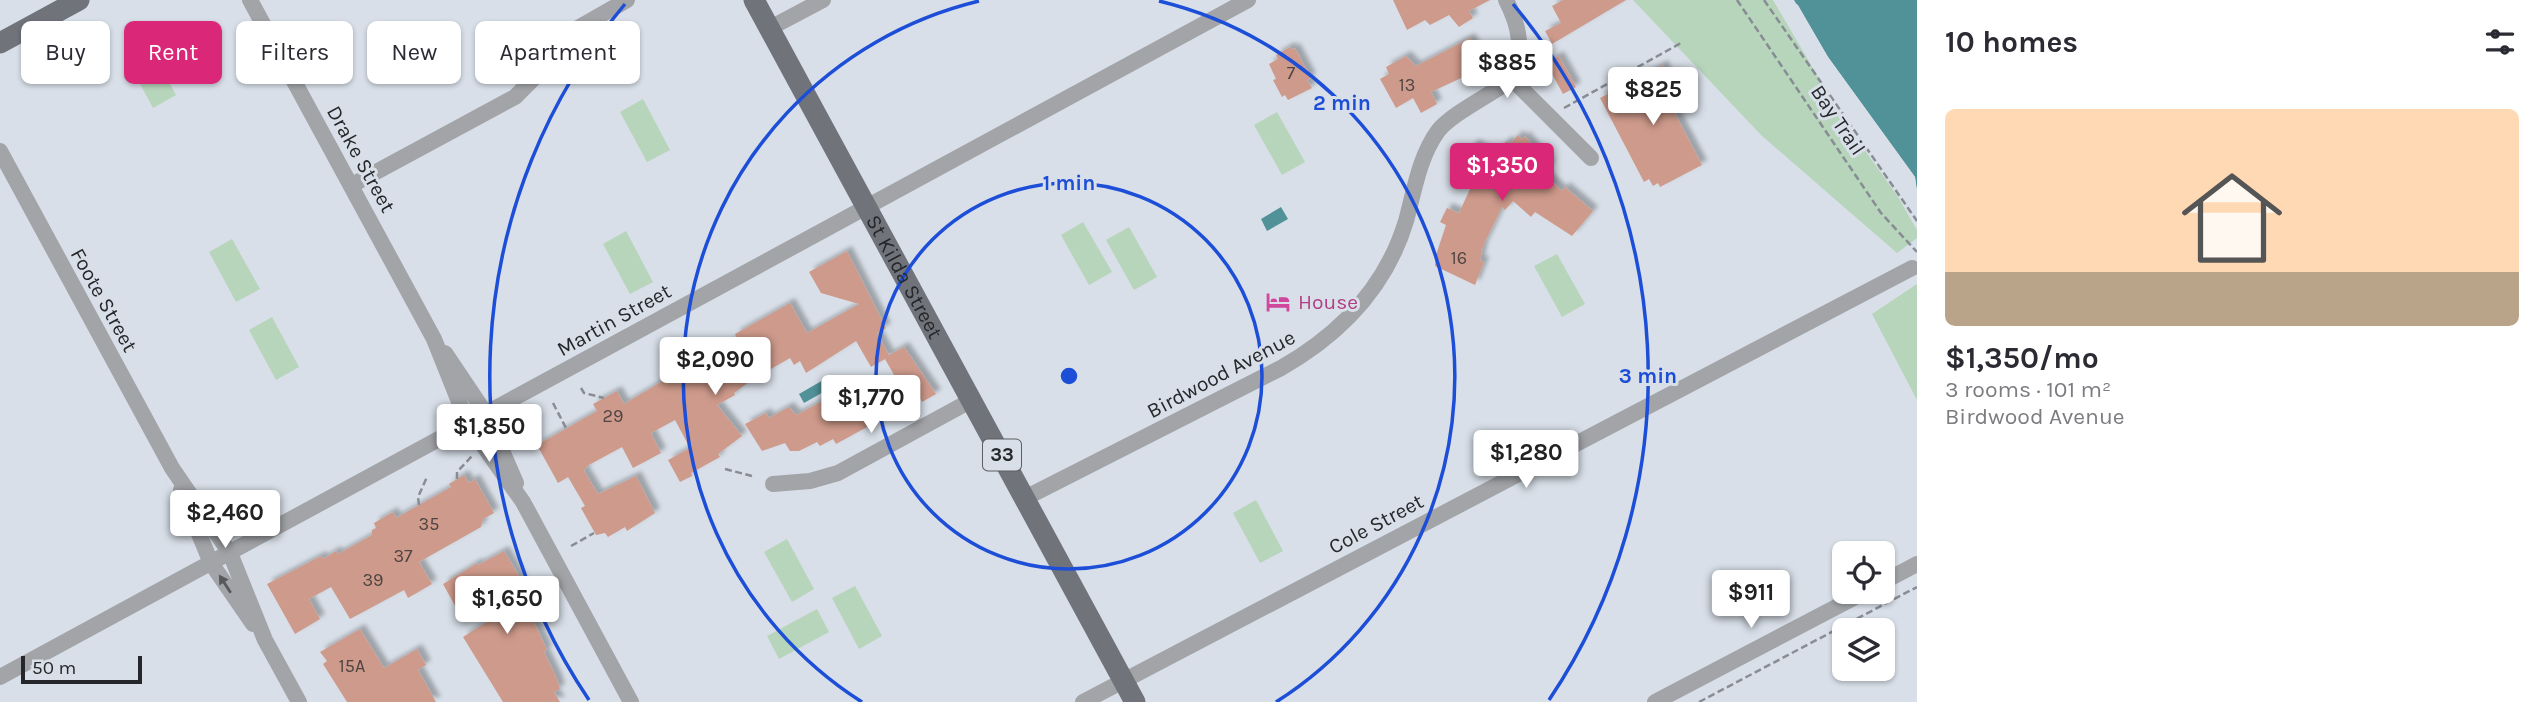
<!DOCTYPE html>
<meta charset="utf-8">
<style>
:root{--surface:#fff;--page:#f7f7f7;--text:#2b2b33;--muted:#7c7c81;--line:#e1e1e2;--accent:#db2777}
body{margin:0;font-family:Karla,sans-serif;background:var(--page);color:var(--text);height:100vh;display:flex;flex-direction:column;font-size:26px;white-space:nowrap}
*{box-sizing:border-box;margin:0}
p{font-size:23px;color:var(--muted)}
.icon{flex:none;width:38px;height:38px;fill:none;stroke:currentColor;stroke-width:2;stroke-linecap:round;stroke-linejoin:round}
.map{position:relative;flex:1;overflow:hidden}
.panel{display:flex;flex-direction:column;background:var(--surface);width:630px}
.panel>*{flex:none}
.banner{position:absolute;left:21px;top:21px;width:665px;height:63px;display:flex;gap:14px}
.fabs{position:absolute;left:1832px;top:541px;display:grid;gap:14px}
.fabs a{display:grid;place-items:center;width:63px;height:63px;border-radius:10px;background:var(--surface);box-shadow:0 2px 5px #0004;font-size:35px}
.scale{position:absolute;left:21px;bottom:18px;width:121px;box-sizing:border-box;padding-left:7px;border:4px solid #25272a;border-top:0;font-size:19px;line-height:24px;white-space:nowrap;color:#25272a;-webkit-text-stroke:5px #d8dfe8;paint-order:stroke}
.price{position:absolute;translate:-50% -60px;padding:0 16px;border-radius:7px;background:#fff;color:#222;font-size:23px;line-height:46px;filter:drop-shadow(0 2px 4px #0008)}
.price::after{content:'';position:absolute;left:50%;top:42px;width:21px;height:16px;margin-left:-10px;background:inherit;clip-path:polygon(0 0,100% 0,50% 100%)}
.price.active{background:var(--accent);color:#fff}
ul{padding:0;list-style:none}
li{display:grid;align-content:center;gap:14px;height:371px;padding:0 28px}
li+li{border-top:2px solid var(--line)}
li span{display:grid;place-items:center;height:217px;border-radius:10px;color:#555}
li>.icon{margin-inline-start:auto}
span .icon{width:126px;height:126px;fill:#fffc;stroke-width:1}
li b{font-size:30px}
h2{display:flex;justify-content:space-between;align-items:center;height:84px;padding:0 28px;font-size:30px}
.chip{padding:0 24px;border-radius:10px;background:var(--surface);box-shadow:0 2px 5px #0004;font-size:24px;line-height:63px}
.chip.active{background:var(--accent);color:#fff}
main{display:flex;flex:1;min-height:0}
.map>svg:first-child{display:block}
.green{fill:#b6d5bb}
.water{fill:#519198}
.pier{fill:#d8dfe8}
.building{fill:#ce9a8b;filter:url(#shadow)}
.lines{fill:none;stroke-linecap:round;stroke-linejoin:round}
.path{stroke:#888d94;stroke-width:2.5;stroke-dasharray:7 3.5;stroke-linecap:butt}
.minor{stroke:#a2a4a8;stroke-width:16}
.primary{stroke:#70737a;stroke-width:21}
.oneway{fill:#57595c}
.ring{fill:none;stroke:#1d4ed8;stroke-width:3.5}
.labels{text-anchor:middle;dominant-baseline:central;stroke-width:6;stroke-linejoin:round;paint-order:stroke}
.number-label{font-size:18px;fill:#4f4442}
.shield{fill:#d8dfe8;stroke:#5b5e63;stroke-width:2}
.shield-label{font-size:19px;font-weight:bold;fill:#25272a}
.street-label{font-size:21px;fill:#25272a;stroke:#d8dfe8}
.hotel-label{font-size:21px;fill:#b23c85;stroke:#d8dfe8;text-anchor:start}
.centre{fill:#1d4ed8;stroke:#d8dfe8;stroke-width:3.5}
.ring-label{font-size:21px;text-anchor:middle;font-weight:bold;fill:#1d4ed8;stroke:#d8dfe8;stroke-width:6;stroke-linejoin:round;paint-order:stroke}
</style>
<main>
<div class="map">
<svg width="1917" height="702" viewBox="0 0 1917 702">
<defs>
<filter id="shadow"><feDropShadow dx="5" dy="-5" stdDeviation="2" flood-color="#0004"/></filter>
</defs>
<rect width="100%" height="100%" fill="#d8dfe8"/>
<g class="green">
<path d="M1633 0H1773L1842 118 1898 197 1917 230V238L1897 253 1762 136Z"/>
<path d="M149 45 176 95 153 108 126 58Z"/>
<path d="M643 99 670 150 647 162 620 112Z"/>
<path d="M1277 112 1305 162 1282 175 1254 125Z"/>
<path d="M1083 222 1112 272 1089 285 1061 235Z"/>
<path d="M1129 227 1157 277 1134 290 1106 240Z"/>
<path d="M626 231 653 282 630 294 603 244Z"/>
<path d="M232 239 260 289 236 302 209 252Z"/>
<path d="M1557 254 1585 304 1562 317 1534 266Z"/>
<path d="M1917 284V400L1872 314Z"/>
<path d="M272 317 299 367 276 380 249 330Z"/>
<path d="M1256 500 1283 551 1260 563 1233 513Z"/>
<path d="M787 539 814 589 792 602 764 552Z"/>
<path d="M855 586 882 636 859 649 832 598Z"/>
<path d="M817 609 829 632 779 659 767 636Z"/>
</g>
<g class="water">
<path d="M1794 0H1917V190L1915 177 1828 57Z"/>
<path d="M1281 207 1288 219 1267 231 1261 219Z"/>
<path d="M825 379 827 390 804 403 799 394Z"/>
</g>
<path class="pier" d="M1791 0 1798 5 1828 57 1915 177 1917 193 1911 188V177L1825 59Z"/>
<g class="building">
<path d="M1393 0H1490L1469 11 1473 18 1459 27 1449 15 1430 25 1425 20 1407 30Z"/>
<path d="M1563 0H1626L1552 44 1545 31 1561 23 1552 6Z"/>
<path d="M1470 38 1484 62 1472 69 1474 72 1431 92 1437 104 1421 113 1413 98 1396 108 1380 79 1389 74 1386 67 1406 56 1416 66Z"/>
<path d="M1290 47 1292 50 1295 48 1311 78 1307 80 1312 88 1288 100 1285 95 1282 97 1273 80 1276 79 1269 64 1278 59 1276 55Z"/>
<path d="M1559 56 1576 87 1563 94 1546 63Z"/>
<path d="M1663 65 1668 75 1673 72 1683 89 1677 92 1682 100 1671 106 1702 165 1660 187 1658 183 1653 186 1649 179 1644 182 1600 98Z"/>
<path d="M1518 135 1522 139 1525 136 1550 166 1543 173 1562 191 1565 187 1593 211 1572 236 1535 212 1531 217 1513 201 1505 210 1502 207 1483 246 1480 260 1484 262 1475 285 1435 266 1436 255 1446 225 1440 222 1447 208 1459 213 1471 187 1452 171 1474 144 1493 155 1507 141 1510 144Z"/>
<path d="M847 251 886 328 877 333 889 355 904 347 936 394 922 402 916 390 906 396 885 359 871 367 856 341 806 373 800 361 794 365 790 358 750 381 734 393 735 395 717 405 742 436 718 454 720 457 691 473 692 476 680 482 668 460 690 448 675 420 651 433 661 453 633 468 622 447 587 466 584 471 598 494 636 476 655 513 627 531 625 527 608 537 605 533 596 535 581 508 585 506 568 477 558 483 537 445 597 411 593 404 617 391 624 404 671 376 667 364 679 357 682 361 688 357 692 364 737 339 735 334 790 303 807 333 859 304 821 293 809 272Z"/>
<path d="M857 383 878 421 836 444 833 439 820 446 817 442 799 451H790L785 443 762 451 745 424 766 413 769 418 789 407 796 415Z"/>
<path d="M464 475 469 483 475 479 494 513 483 519 481 527 419 562 432 584 408 598 404 590 350 619 331 587 309 599 320 619 295 634 267 584 321 556 323 559 336 551 338 554 372 535V530L376 528 374 523 393 512 396 518 451 487 449 484Z"/>
<path d="M504 551 522 581 516 584 547 650 544 652 557 679 560 689 554 692 560 702H503L463 637 509 608 493 578 469 591 476 602 458 611 443 584 477 563 478 565Z"/>
<path d="M360 629 384 668 417 649 426 665 418 670 436 702H347L323 664 327 661 320 652Z"/>
</g>
<g class="lines">
<g class="path">
<path d="M1737 0 1881 213 1917 252"/>
<path d="M1764 0 1917 221"/>
<path d="M1564 108 1681 43"/>
<path d="M581 388 584 393 604 398"/>
<path d="M553 403 566 428"/>
<path d="M725 469 752 476"/>
<path d="M457 479V472L472 456"/>
<path d="M419 505 418 497 427 477"/>
<path d="M571 546 594 533"/>
<path d="M1699 702 1917 587"/>
</g>
<g class="minor">
<path d="M250 0 434 339 468 424 523 502 631 702"/>
<path d="M1506 0C1520 27 1524 50 1512 79L1591 158"/>
<path d="M770 28 823 0"/>
<path d="M0 151 172 468 230 553 265 640 299 702"/>
<path d="M352 185 515 97 534 78 557 40 627 0"/>
<path d="M445 353 486 414 516 483"/>
<path d="M773 484 810 481 838 473 972 400"/>
<path d="M181 490 211 563 253 624"/>
<path d="M1025 498 1281 368C1339 335 1386 287 1406 221 1414 192 1419 157 1438 131 1451 114 1492 94 1512 79"/>
<path d="M1883 582 1917 564"/>
<path d="M0 677 1248 0"/>
<path d="M1083 702 1912 268"/>
<path d="M1655 702 1865 592"/>
</g>
<g class="primary">
<path id="s1" d="M754 0 1135 702"/>
<path d="M0 43 79 0"/>
</g>
</g>
<defs><path id="oneway-solid" d="M-6-.8H1V-3.2L6.5 0L1 3.2V.8H-6Z" transform="scale(1.75)"/></defs>
<use class="oneway" href="#oneway-solid" transform="translate(225 584) rotate(-123)"/>
<g class="ring">
<circle cx="1069" cy="376" r="193"/>
<path d="M862 702A386 386 0 0 1 979 1M1159 1A386 386 0 0 1 1276 702"/>
<path d="M589 700A579 579 0 0 1 625 4M1513 4A579 579 0 0 1 1549 700"/>
</g>
<defs>
<g id="hotel-bare" transform="scale(1.89)"><path d="M-6-4.5h1.5V1H6V5H4.5V3h-9V5H-6ZM-4 0a1.8 1.8 0 1 1 3.6 0ZM.5 0V-2.5h3Q6-2.5 6 0Z" fill="#d1479c" stroke="#d8dfe8" stroke-width="2.5" paint-order="stroke"/></g>
</defs>
<g fill-rule="evenodd">
<use href="#hotel-bare" x="1278" y="302"/>
</g>
<g class="labels">
<g class="number-label">
<text x="1291" y="73">7</text>
<text x="1407" y="85">13</text>
<text x="1459" y="258">16</text>
<text x="613" y="416">29</text>
<text x="429" y="524">35</text>
<text x="403" y="556">37</text>
<text x="373" y="580">39</text>
<text x="352" y="666">15A</text>
</g>
<rect class="shield" x="983" y="439.5" width="38" height="31" rx="5"/>
<g class="shield-label">
<text x="1002" y="455">33</text>
</g>
<g class="street-label">
<text transform="translate(1838 120) rotate(56)">Bay Trail</text>
<text transform="translate(361 159) rotate(61)">Drake Street</text>
<text stroke="none"><textPath href="#s1" startOffset="315">St Kilda Street</textPath></text>
<text transform="translate(104 300) rotate(61)">Foote Street</text>
<text transform="translate(614 320) rotate(-29)">Martin Street</text>
<text transform="translate(1221 374) rotate(-28)">Birdwood Avenue</text>
<text transform="translate(1376 524) rotate(-28)">Cole Street</text>
</g>
<g class="hotel-label">
<text x="1298" y="302">House</text>
</g>
</g>
<circle cx="1069" cy="376" r="10" class="centre"/>
<g class="ring-label">
<text x="1342" y="110">2 min</text>
<text x="1069" y="190">1 min</text>
<text x="1648" y="383">3 min</text>
</g>
</svg>
<div class="fabs">
<a><svg class="icon" aria-label="locate" viewBox="0 0 24 24"><circle cx="12" cy="12" r="6"/><path d="M12 2v4M12 18v4M2 12h4M18 12h4"/></svg></a>
<a><svg class="icon" aria-label="layers" viewBox="0 0 24 24"><path d="M12 4l9 5-9 5-9-5zM3 14l9 5 9-5"/></svg></a>
</div>
<div class="scale">50 m</div>
<b class="price" style="left:1507px;top:100px">$885</b>
<b class="price" style="left:1653px;top:127px">$825</b>
<b class="price active" style="left:1502px;top:203px">$1,350</b>
<b class="price" style="left:715px;top:397px">$2,090</b>
<b class="price" style="left:871px;top:435px">$1,770</b>
<b class="price" style="left:489px;top:464px">$1,850</b>
<b class="price" style="left:1526px;top:490px">$1,280</b>
<b class="price" style="left:225px;top:550px">$2,460</b>
<b class="price" style="left:1751px;top:630px">$911</b>
<b class="price" style="left:507px;top:636px">$1,650</b>
<div class="banner">
<a class="chip">Buy</a>
<a class="chip active">Rent</a>
<a class="chip">Filters</a>
<a class="chip">New</a>
<a class="chip">Apartment</a>
</div>
</div>
<section class="panel">
<h2>10 homes<svg class="icon" aria-label="filters" viewBox="0 0 24 24"><path d="M4 7h16M4 17h16"/><circle cx="9" cy="7" r="2"/><circle cx="15" cy="17" r="2"/></svg></h2>
<ul>
<li><span style="background:linear-gradient(#ffd9b3 75%,#b9a48a 0)"><svg class="icon" aria-label="home" viewBox="0 0 24 24"><path d="M3 11l9-7 9 7M6 9v11h12V9"/></svg></span><div><b>$1,350/mo</b><p>3 rooms · 101 m²</p><p>Birdwood Avenue</p></div></li>
</ul>
</section>
</main>
